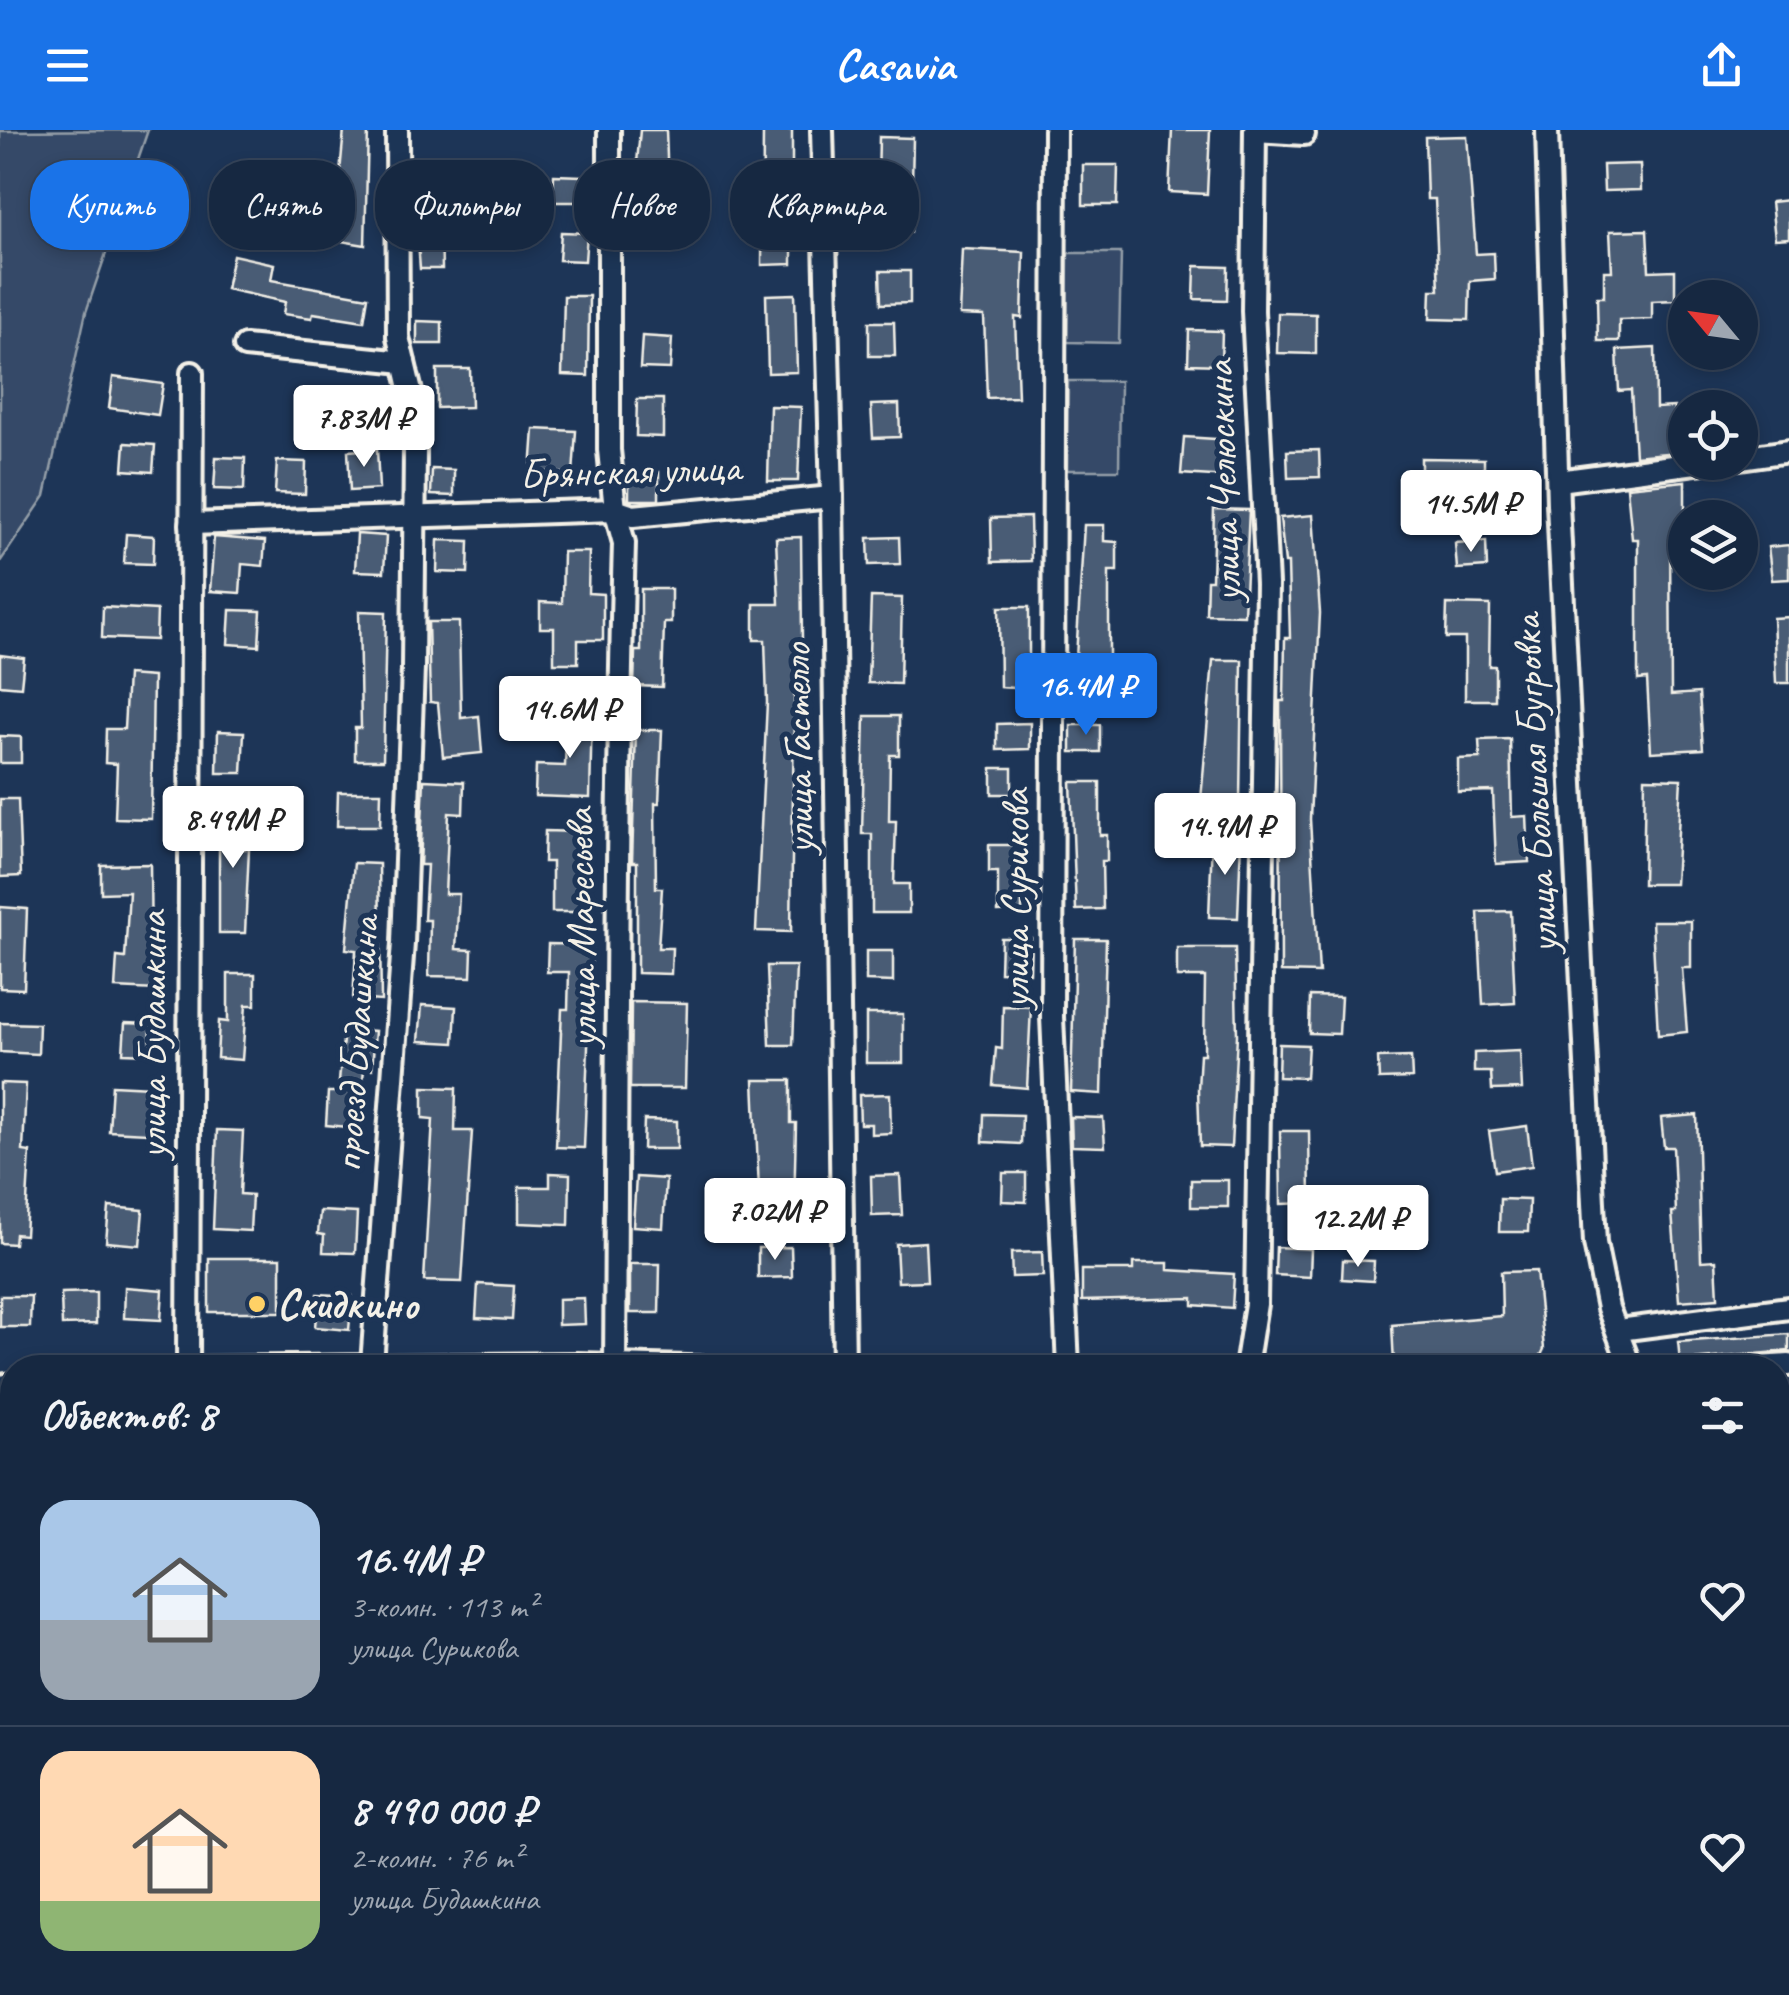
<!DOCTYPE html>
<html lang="ru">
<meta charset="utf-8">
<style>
:root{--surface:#162841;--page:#23344c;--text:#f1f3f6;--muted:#9ea6b1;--line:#35445a;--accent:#1a73e8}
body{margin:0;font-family:Caveat,sans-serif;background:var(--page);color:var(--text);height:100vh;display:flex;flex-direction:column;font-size:38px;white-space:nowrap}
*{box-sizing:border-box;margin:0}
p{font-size:32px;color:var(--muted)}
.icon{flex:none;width:55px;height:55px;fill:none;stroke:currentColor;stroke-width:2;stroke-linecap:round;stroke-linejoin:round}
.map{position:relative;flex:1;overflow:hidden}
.sheet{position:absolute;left:0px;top:1225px;width:1790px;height:640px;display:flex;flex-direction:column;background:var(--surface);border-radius:40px 40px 0 0;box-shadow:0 5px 15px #0003,0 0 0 2px var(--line)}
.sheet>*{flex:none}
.top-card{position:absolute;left:30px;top:30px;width:1000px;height:90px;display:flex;gap:20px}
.needle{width:65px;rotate:299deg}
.fabs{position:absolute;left:1668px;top:150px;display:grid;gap:20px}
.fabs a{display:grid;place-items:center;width:90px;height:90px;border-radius:50%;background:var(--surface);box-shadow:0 5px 15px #0003,0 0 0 2px var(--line);font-size:50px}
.price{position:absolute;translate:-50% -85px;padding:0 22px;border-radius:10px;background:#fff;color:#222;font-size:32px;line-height:65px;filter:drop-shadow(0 2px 5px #0008)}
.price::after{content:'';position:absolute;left:50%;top:60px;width:30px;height:22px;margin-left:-15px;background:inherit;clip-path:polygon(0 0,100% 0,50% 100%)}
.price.on{background:var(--accent);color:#fff}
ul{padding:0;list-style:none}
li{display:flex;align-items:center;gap:30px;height:250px;padding:0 40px}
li+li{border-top:2px solid var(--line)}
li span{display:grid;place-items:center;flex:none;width:280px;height:200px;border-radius:30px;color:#555}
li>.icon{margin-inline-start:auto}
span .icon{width:120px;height:120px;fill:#fffc;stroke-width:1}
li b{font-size:42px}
h2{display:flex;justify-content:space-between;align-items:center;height:120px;padding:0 40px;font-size:42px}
.pill{padding:0 35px;border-radius:40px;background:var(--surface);box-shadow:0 5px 15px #0003,0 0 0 2px var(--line);font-size:35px;line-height:90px}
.pill.on{background:var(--accent);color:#fff}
header{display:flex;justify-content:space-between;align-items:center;height:130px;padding:0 40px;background:var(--accent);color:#fff;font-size:45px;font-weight:700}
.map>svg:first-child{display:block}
.green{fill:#354a67;stroke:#949ea8;stroke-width:2.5}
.building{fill:#485b74;stroke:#f4f1e8;stroke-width:2.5}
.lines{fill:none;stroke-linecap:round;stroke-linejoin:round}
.minor-casing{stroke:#f4f1e8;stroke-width:28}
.minor{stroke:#1d3557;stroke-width:20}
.poi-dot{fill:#ffd166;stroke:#1d3557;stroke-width:4}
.labels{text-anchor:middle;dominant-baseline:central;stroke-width:10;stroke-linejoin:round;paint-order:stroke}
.street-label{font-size:42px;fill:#f4f1e8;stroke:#1d3557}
.poi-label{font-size:42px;font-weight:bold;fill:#f4f1e8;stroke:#1d3557;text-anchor:start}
</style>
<header><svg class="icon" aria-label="menu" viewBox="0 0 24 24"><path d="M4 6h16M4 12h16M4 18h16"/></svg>Casavia<svg class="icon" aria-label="share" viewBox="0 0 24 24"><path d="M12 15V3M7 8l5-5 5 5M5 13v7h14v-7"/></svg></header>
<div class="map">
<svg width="1789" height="1865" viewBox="0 0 1789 1865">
<rect width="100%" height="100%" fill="#1d3557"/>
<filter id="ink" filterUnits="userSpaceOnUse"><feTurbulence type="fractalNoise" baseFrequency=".01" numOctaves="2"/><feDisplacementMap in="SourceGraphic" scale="20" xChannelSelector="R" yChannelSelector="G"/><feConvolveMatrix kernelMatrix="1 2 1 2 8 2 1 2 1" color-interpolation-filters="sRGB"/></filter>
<g filter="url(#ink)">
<g class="green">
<path d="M148 0 86 182 45 366 0 432V1Z"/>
<path d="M1068 123H1121L1119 213 1067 212Z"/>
<path d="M1068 251H1120L1119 340H1067Z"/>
<path d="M1789 1468V1704L1783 1705 1778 1696V1496Z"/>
</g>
<g class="building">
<path d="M344 0H368L365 115 341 111 348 65 338 64Z"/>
<path d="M640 0H666L668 55H635Z"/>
<path d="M763 0H792V134L762 135Z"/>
<path d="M1172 0H1210L1207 64 1169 62Z"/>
<path d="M1467 6 1476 124 1494 123 1495 149 1470 151 1469 190 1430 189 1431 160H1439L1435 69H1427L1425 7Z"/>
<path d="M879 7 913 8 911 102 877 101Z"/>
<path d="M1640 34 1641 60 1604 61 1603 35Z"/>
<path d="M1083 35H1118L1117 75H1083Z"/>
<path d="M554 45 582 46 581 72H553Z"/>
<path d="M440 55 442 139H420L414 56Z"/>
<path d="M1789 70V108L1775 109 1771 72Z"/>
<path d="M632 92H665L664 121 632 120Z"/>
<path d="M1647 100 1649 141 1675 140V170L1652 171V189L1619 190V211H1598L1597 167H1604V141H1612L1610 101Z"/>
<path d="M561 102 587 103 585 131 559 130Z"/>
<path d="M962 119 1024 122 1022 188 1015 187 1018 267 987 268 984 186 959 185Z"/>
<path d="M233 125 274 134 271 150 368 167 364 191 313 183 312 188 283 184 285 172 226 159Z"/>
<path d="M1195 136 1228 137 1227 170 1194 169Z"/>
<path d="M880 141H910V173L881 174Z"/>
<path d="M795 164 797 242 768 243 766 165Z"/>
<path d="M564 166H589L588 246 562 245Z"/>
<path d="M1278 183 1316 184V224L1277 223Z"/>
<path d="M417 191 442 192V214H417Z"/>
<path d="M869 192H894L895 226H869Z"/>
<path d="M1189 200 1222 201 1221 235 1188 234Z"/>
<path d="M642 206 672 208 670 239 640 238Z"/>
<path d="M1655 218 1656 278 1674 277 1677 322 1635 326 1631 260 1619 261 1617 220Z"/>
<path d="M437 239H470L471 277 437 278Z"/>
<path d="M113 247 163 254 158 285 109 278Z"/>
<path d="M637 269H663V307L636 306Z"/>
<path d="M899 274 900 307 873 308 871 275Z"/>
<path d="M770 276 801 277 798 351H768Z"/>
<path d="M534 299 576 301 573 344 531 341Z"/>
<path d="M1184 307 1231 310 1228 347 1181 344Z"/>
<path d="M125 313 155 315 153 342 123 340Z"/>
<path d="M377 319 379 359 350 361 348 321Z"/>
<path d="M1319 320 1320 347 1288 348 1287 321Z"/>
<path d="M216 327 245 328 244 360 214 359Z"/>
<path d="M1421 328 1484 329V359L1421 358Z"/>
<path d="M277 331 306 332 305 364 275 363Z"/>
<path d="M432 339 454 340V366L431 365Z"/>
<rect x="629" y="342" width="30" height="28"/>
<path d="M1685 351V404L1670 406 1671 565 1699 563 1703 619 1651 622 1647 549 1638 550V409H1632L1627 357Z"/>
<path d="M1214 379 1249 380 1244 485 1206 484 1207 450H1212Z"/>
<path d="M1313 385 1320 483 1310 689 1319 843 1281 842 1280 571H1284L1285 508H1290L1288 433H1285L1280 388Z"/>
<path d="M1030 387 1031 431 992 432 991 388Z"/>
<path d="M1084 395H1104V411L1117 412V441H1109V565H1089L1088 544H1075Z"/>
<path d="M126 404 154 406 153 434 124 433Z"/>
<path d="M357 404 386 406 384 442 355 441Z"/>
<path d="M214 407 265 411 263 436 242 434 240 463 210 461Z"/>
<path d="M801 407 802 510H795L791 802 756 801 767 572 765 510H754V474H779L776 408Z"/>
<path d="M899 407 900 434 869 435 868 408Z"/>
<path d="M438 410 469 411 468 443 437 442Z"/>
<path d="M1486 411 1487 437 1457 439 1455 413Z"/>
<path d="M1789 415V449L1772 450 1768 417Z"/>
<path d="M563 422H589L588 463 603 464V510H578V533H554V498H540V472L562 473Z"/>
<path d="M641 459H671V493H664L662 557 634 556 635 521H641Z"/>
<path d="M871 467 902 468 900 554 868 553Z"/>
<path d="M1447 474 1490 475 1489 536H1495V570H1465V508H1446Z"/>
<path d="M103 477 157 480 156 510 102 508Z"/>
<path d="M999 477H1029V559L1000 557Z"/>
<path d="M230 480 261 481 259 516 228 514Z"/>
<path d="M359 481 386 482 383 630H355V598H361Z"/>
<path d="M1789 487V553H1776L1773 488Z"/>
<path d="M428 492H459L461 588 479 586 482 623 443 627 438 573 430 572Z"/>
<path d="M0 525 24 528 21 557 0 555Z"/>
<path d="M1213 530H1242L1240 671 1201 670Z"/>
<path d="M127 545 153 547 151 689 115 688 117 634 105 633 106 599H124Z"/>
<path d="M567 578 592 579 590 668 535 666 536 635 565 636Z"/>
<path d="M865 586H899V625H890L889 691H896L894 754H909V783H872V704H862Z"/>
<path d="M1030 593V619L997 620V594Z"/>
<rect x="1071" y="595" width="29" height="27"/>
<path d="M636 600H662L659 673H655L656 758H662L658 818H672L671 844 637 843V732H632Z"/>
<path d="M218 601 244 602 242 643H217Z"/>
<path d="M0 606 21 607V633H0Z"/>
<path d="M1510 609 1512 687 1527 686 1529 732 1496 734 1493 661 1458 662V629L1480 628 1479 610Z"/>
<rect x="992" y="638" width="20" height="26"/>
<path d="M1645 648 1681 649 1675 754H1643Z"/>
<path d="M424 650 464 652 463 684 449 683 445 764H459L456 819 472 820 471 847 429 846 430 790H424L427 735H420Z"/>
<path d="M1071 652H1100V705H1107V731H1102L1103 779 1076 780Z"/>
<path d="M338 662H381L380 696H337Z"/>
<path d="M0 669H18L21 746 0 747Z"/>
<path d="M219 677 244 678V719H249L245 803H219Z"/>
<path d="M545 701 578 702 576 756H586V782H552V732H544Z"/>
<path d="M1212 709H1241L1238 788 1209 787Z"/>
<path d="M989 715H1022V781L998 782V742H989Z"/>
<path d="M354 733 379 734 381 871 353 869 356 820 346 819Z"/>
<path d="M150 734 151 829 159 830 157 860 115 858 117 827 125 828 129 762 101 763V735Z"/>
<path d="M0 777 27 779 24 859 0 858Z"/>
<path d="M1511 781 1515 873 1483 875 1478 782Z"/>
<path d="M1652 791H1691V838H1682L1687 902 1658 905Z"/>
<path d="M1001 808H1031L1030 843 1000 842Z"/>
<path d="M1075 809H1106L1102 964 1071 962Z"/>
<path d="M548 814 592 815 584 1018 556 1017 562 879H568L569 842H547Z"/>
<path d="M1177 818H1235L1237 905 1231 1017 1200 1016 1198 959 1200 924H1204L1205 847H1177Z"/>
<path d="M866 821H893V852L866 851Z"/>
<path d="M767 836H796L793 915H770Z"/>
<path d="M228 844H255V875H246L242 930 217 928 219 891 228 892Z"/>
<path d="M1310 866 1341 867 1339 904 1309 903Z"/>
<path d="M631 872 687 873 685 958H630Z"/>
<path d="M422 875 456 877 454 913 419 911Z"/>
<path d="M1003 876 1031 877 1027 958 993 955 996 918 1002 919Z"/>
<rect x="866" y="884" width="37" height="49"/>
<path d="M0 893 39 894 38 924 0 922Z"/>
<path d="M125 893 151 894 150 924 123 923Z"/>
<path d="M344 899 375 901 372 939 364 938 359 998 326 995 328 962H338Z"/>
<path d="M1279 914 1308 915 1306 948 1278 947Z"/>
<path d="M1520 921 1522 959 1492 960 1491 942H1474V923Z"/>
<path d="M1411 927 1412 948 1379 949 1378 928Z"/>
<path d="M754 950H791V993H796L794 1082 760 1083Z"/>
<path d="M0 953 26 954 23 1021 30 1022 25 1105 15 1104 14 1114 0 1113Z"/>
<path d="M112 955 150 957 147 1003 109 1001Z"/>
<path d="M423 957 456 958 455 1001H472L462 1152 424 1151 433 989 423 988Z"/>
<path d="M890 964 891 1003 871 1004V994H860L859 965Z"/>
<path d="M984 984 1022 985 1021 1014 983 1012Z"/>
<path d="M1697 985 1701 1131 1716 1130 1718 1168 1679 1171 1672 1082H1676L1673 1017H1664L1661 988Z"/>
<path d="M1071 987 1103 988 1105 1017 1072 1016Z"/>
<path d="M644 990 677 991V1019H643Z"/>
<path d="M1527 996 1532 1036 1495 1041 1489 1001Z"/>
<path d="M217 1000 243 1001 240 1064 252 1065 250 1101 213 1099Z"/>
<path d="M1280 1001H1309L1310 1073 1281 1074Z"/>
<path d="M550 1043 570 1044 569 1095 519 1093V1057H550Z"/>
<path d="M1003 1043H1026V1072L1002 1071Z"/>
<path d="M900 1045 902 1085 872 1086 871 1046Z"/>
<path d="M636 1047 666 1049 663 1098 633 1096Z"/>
<rect x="1191" y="1050" width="37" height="27"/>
<path d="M1500 1069 1529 1070 1528 1102H1499Z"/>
<path d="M109 1077 143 1080 140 1115 106 1112Z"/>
<path d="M320 1081 357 1083 355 1123 323 1122 324 1105 318 1104Z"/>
<path d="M925 1112 927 1151 898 1152 896 1114Z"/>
<path d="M791 1117 792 1147 758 1148V1118Z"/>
<path d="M1276 1117 1311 1119 1310 1147 1275 1145Z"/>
<path d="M1042 1122 1043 1146 1012 1147 1011 1123Z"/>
<rect x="209" y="1128" width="72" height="54"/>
<path d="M1343 1130 1374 1131 1373 1151 1342 1149Z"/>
<path d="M1133 1133H1168V1140L1234 1144 1232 1178 1193 1175V1168L1082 1171V1140H1133Z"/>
<path d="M630 1134H660L659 1183H630Z"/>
<path d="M1536 1141 1544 1219 1535 1238 1394 1234 1392 1195 1502 1186 1501 1142Z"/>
<path d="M478 1154 514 1156 512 1190 476 1188Z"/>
<path d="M125 1157 163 1160 161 1190 124 1188Z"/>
<path d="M96 1162V1194L62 1195 61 1163Z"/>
<path d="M318 1164 352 1166 349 1200 315 1197Z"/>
<path d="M0 1166H31L30 1197H0Z"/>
<path d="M584 1168 585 1194 558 1195V1169Z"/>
<path d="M1789 1204V1221L1680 1231 1678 1212Z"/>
</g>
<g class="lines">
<g class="minor-casing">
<g id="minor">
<path d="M609 0V320L615 380 624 413C616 688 617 963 615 1238"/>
<path d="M822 0 832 367 844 1238"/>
<path d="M1055 0 1052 887 1068 1237"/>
<path d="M1547 0 1558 374 1595 1113 1608 1178 1631 1238"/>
<path d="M1255 1 1304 4"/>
<path d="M245 216 404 232"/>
<path d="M1740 328 1789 321"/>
<path d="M1558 351 1703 332"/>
<path d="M191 394 615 380 633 386 832 367"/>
<path d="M1619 1200 1789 1178"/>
<path d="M372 1234 403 813 413 538 415 319 411 262 398 207 397 0"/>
<path d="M188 1238 192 243"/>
<path d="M196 1238 577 1234 724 1238"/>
<path d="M1246 1238 1256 1174 1267 454 1253 181 1255 0"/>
<path d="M1742 1238 1789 1235"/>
<path d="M0 1256 12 1254"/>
<path d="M1778 1270 1789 1273"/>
<path d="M1778 1364 1789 1374"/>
<path d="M1499 1852 1522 1865"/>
<path d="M836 1854 837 1852"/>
<path d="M83 1865 88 1852"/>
<path d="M313 1865 318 1852"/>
<path d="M582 1865 588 1852"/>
<path d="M1045 1865 1046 1852"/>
<path d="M1248 1865 1249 1852"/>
</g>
</g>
<use href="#minor" class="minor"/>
</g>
</g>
<circle class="poi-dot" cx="257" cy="1174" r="10"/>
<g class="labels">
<g class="street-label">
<text transform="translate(630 341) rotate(-2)">Брянская улица</text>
<text transform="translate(1223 351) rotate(-92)">улица Челюскина</text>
<text transform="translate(798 619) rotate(-91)">улица Гастелло</text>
<text transform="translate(1535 654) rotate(-93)">улица Большая Бугровка</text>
<text transform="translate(1015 769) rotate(-90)">улица Сурикова</text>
<text transform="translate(581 798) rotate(-91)">улица Маресьева</text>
<text transform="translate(152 905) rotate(-90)">улица Будашкина</text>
<text transform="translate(356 914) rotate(-86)">проезд Будашкина</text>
</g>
<g class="poi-label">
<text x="277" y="1174">Скидкино</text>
</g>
</g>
</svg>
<div class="fabs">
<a><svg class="needle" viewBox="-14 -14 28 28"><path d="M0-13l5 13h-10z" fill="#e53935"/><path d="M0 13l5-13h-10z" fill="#9ea6b1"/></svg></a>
<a><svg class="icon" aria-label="locate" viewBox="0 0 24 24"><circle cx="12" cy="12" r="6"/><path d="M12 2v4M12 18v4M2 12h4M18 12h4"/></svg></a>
<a><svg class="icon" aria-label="layers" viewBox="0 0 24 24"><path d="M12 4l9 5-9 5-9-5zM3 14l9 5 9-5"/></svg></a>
</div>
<b class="price" style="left:364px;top:340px">7.83M ₽</b>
<b class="price" style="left:1471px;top:425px">14.5M ₽</b>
<b class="price on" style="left:1086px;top:608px">16.4M ₽</b>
<b class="price" style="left:570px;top:631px">14.6M ₽</b>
<b class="price" style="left:233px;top:741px">8.49M ₽</b>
<b class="price" style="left:1225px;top:748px">14.9M ₽</b>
<b class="price" style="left:775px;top:1133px">7.02M ₽</b>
<b class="price" style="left:1358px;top:1140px">12.2M ₽</b>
<div class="top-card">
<a class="pill on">Купить</a>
<a class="pill">Снять</a>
<a class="pill">Фильтры</a>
<a class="pill">Новое</a>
<a class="pill">Квартира</a>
</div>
<section class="sheet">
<h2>Объектов: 8<svg class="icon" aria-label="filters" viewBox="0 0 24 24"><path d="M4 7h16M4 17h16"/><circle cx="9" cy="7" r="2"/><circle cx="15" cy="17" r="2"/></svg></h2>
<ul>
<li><span style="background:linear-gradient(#a9c7e8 60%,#9aa5b1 0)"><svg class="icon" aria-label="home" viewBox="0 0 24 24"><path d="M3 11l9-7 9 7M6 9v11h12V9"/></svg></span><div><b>16.4M ₽</b><p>3-комн. · 113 m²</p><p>улица Сурикова</p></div><svg class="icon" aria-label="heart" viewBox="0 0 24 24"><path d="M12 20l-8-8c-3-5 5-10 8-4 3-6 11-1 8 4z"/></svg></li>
<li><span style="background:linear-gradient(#ffd9b3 75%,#8fb573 0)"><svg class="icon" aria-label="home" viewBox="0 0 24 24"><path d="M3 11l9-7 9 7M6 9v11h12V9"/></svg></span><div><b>8 490 000 ₽</b><p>2-комн. · 76 m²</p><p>улица Будашкина</p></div><svg class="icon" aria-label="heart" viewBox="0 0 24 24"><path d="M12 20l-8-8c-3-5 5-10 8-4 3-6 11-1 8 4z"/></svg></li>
</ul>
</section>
</div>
